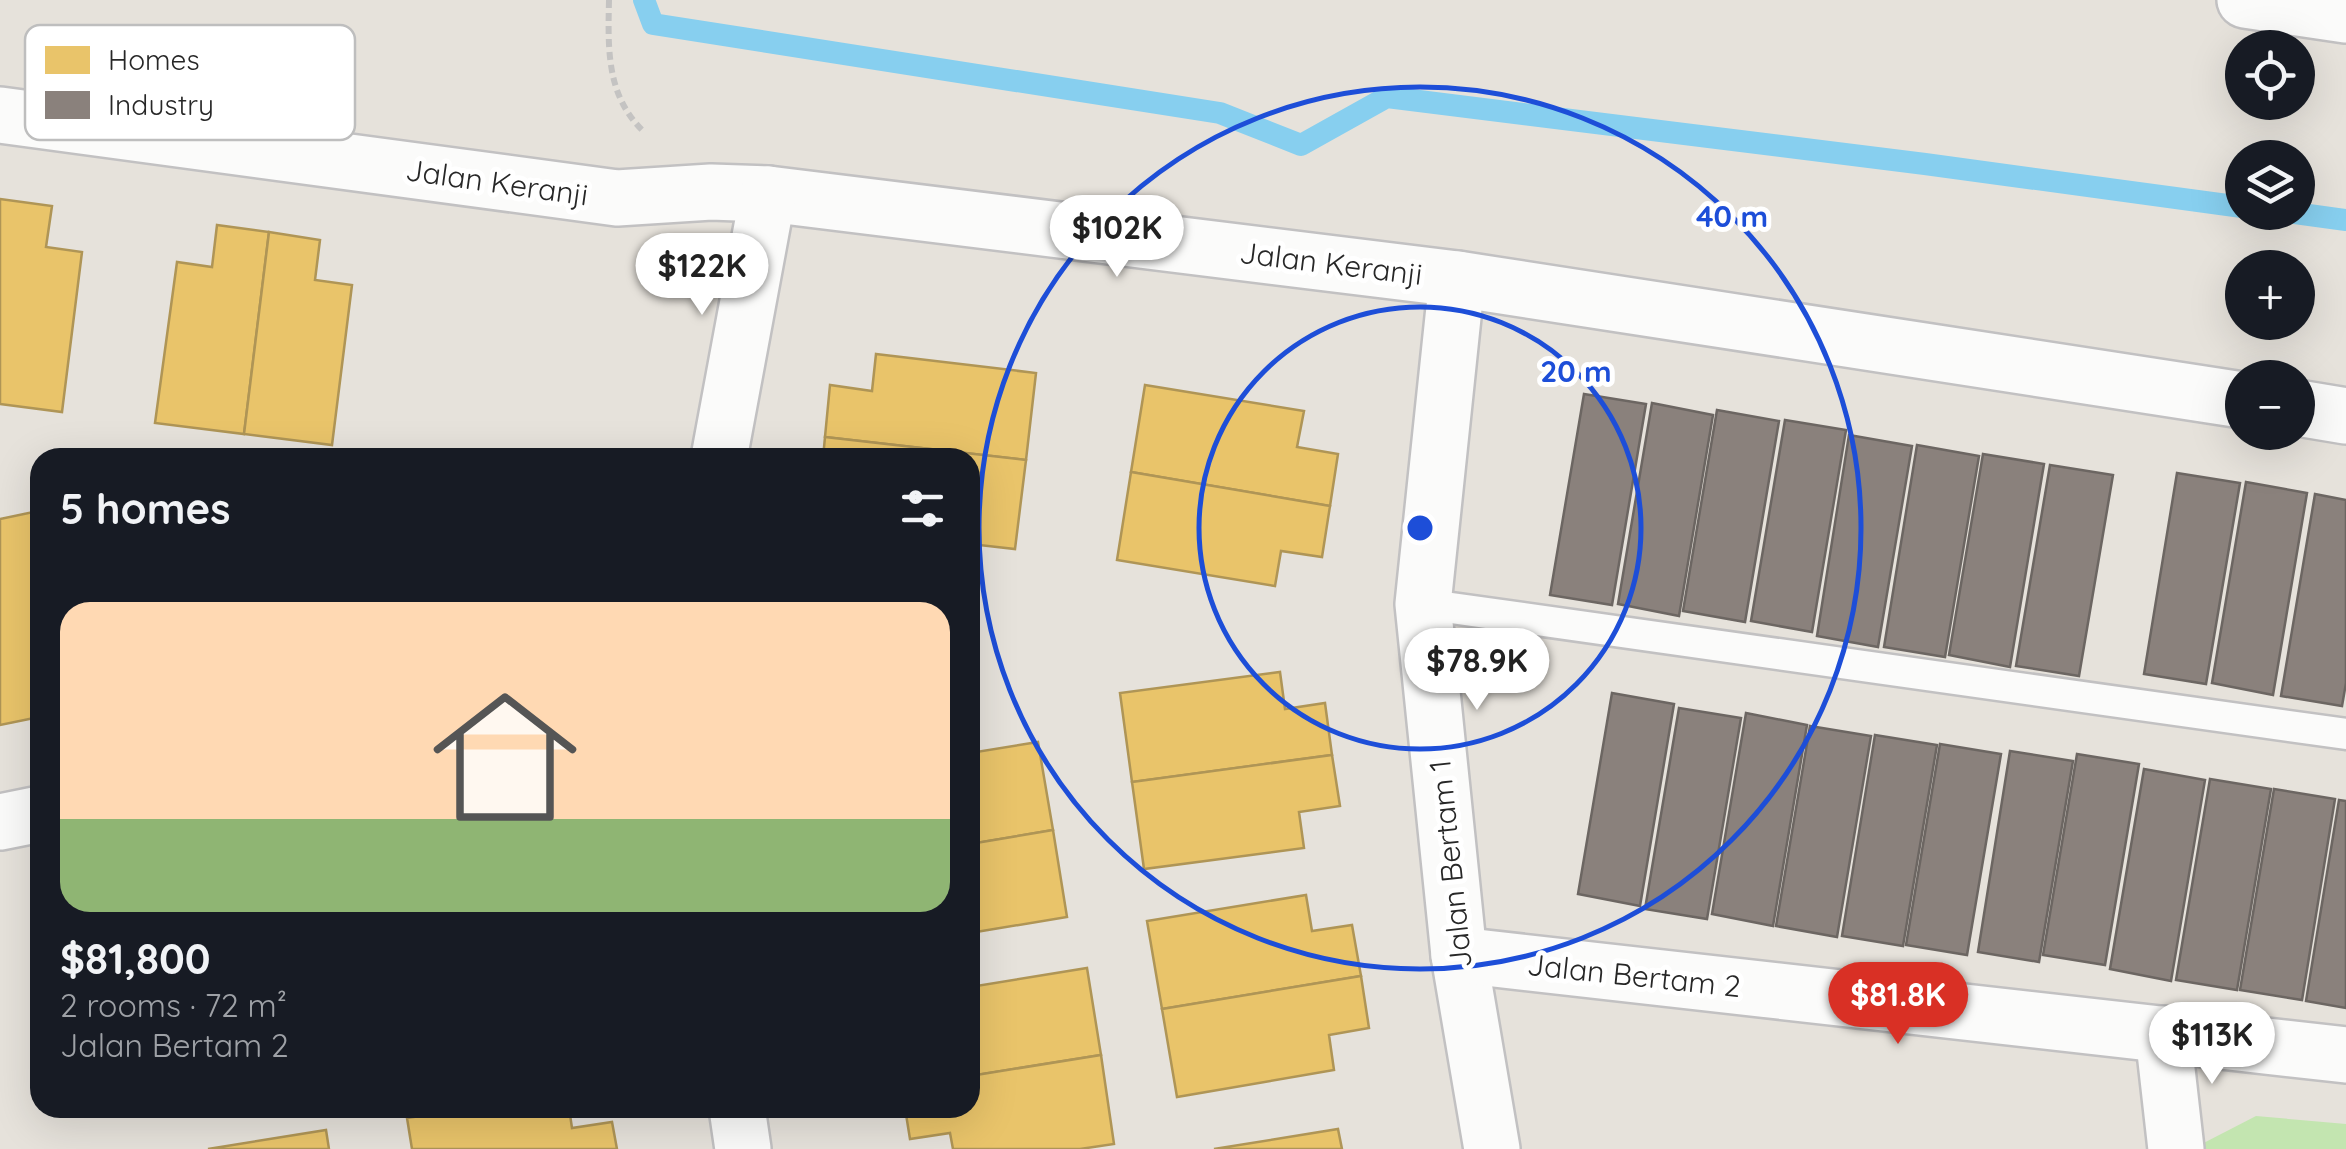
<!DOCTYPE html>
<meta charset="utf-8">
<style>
:root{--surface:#171b24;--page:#20242c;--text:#f1f3f6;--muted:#9ea1a6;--line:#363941;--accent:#d93025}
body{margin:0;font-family:Quicksand,sans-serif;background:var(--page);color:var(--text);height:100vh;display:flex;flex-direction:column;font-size:38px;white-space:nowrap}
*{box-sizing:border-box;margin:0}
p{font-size:32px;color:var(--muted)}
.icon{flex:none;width:55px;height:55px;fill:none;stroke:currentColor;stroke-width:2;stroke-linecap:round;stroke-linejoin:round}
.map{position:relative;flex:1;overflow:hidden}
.details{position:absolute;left:30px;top:448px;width:950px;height:670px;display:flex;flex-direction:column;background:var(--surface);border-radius:30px;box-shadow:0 10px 40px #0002}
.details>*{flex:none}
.buttons{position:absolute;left:2225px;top:30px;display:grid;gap:20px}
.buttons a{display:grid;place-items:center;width:90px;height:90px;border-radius:50%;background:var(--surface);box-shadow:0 10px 40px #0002;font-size:50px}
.price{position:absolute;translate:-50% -85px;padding:0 22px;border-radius:35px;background:#fff;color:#222;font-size:32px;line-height:65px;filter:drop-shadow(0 2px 5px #0008)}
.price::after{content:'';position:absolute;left:50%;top:60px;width:30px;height:22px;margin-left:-15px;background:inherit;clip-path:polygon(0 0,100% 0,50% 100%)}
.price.on{background:var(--accent);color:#fff}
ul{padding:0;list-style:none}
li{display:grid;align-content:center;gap:20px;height:530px;padding:0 30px}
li+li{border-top:2px solid var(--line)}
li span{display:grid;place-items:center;height:310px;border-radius:30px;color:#555}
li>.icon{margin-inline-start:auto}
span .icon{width:180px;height:180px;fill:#fffc;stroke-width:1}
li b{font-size:42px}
h2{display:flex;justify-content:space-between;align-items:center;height:120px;padding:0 30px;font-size:42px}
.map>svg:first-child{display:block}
.green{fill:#c3e5b0}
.homes{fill:#e9c46a;stroke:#af9556;stroke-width:2.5}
.industry{fill:#8a817c;stroke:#6c6662;stroke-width:2.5}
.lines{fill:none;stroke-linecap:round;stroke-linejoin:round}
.stream{stroke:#87cfef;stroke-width:22}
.service-casing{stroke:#c2c1c2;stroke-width:35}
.minor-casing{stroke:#c2c1c2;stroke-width:60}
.path{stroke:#c4c3c2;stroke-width:6;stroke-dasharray:8 5;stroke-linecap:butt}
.service{stroke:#fbfbfa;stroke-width:30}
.minor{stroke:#fbfbfa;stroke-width:55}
.ring{fill:none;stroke:#1d4ed8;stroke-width:5}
.labels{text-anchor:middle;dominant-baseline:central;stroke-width:10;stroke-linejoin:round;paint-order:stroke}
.street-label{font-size:30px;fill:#272727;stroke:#fff}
.key{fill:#fff;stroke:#bebebe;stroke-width:2.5}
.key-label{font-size:28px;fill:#272727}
.centre{fill:#1d4ed8;stroke:#fff;stroke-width:5}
.ring-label{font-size:30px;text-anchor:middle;font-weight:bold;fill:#1d4ed8;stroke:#fff;stroke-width:10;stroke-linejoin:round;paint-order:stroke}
</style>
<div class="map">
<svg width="2346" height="1149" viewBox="0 0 2346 1149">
<rect width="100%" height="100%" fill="#e6e2db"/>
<path class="green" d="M2256 1116 2346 1124V1149H2192Z"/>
<g class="homes">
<path d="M0 199 52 206 46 247 82 252 62 412 0 404Z"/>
<path d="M217 225 269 232 244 434 155 423 177 262 212 267Z"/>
<path d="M269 232 320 240 315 280 352 285 332 445 244 434Z"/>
<path d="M876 354 1036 373 1026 460 825 437 830 385 872 391Z"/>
<path d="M1145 385 1304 411 1297 447 1338 454 1330 506 1131 472Z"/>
<path d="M825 437 1026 460 1015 549 970 544V458H823Z"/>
<path d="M1131 472 1330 506 1322 557 1281 551 1275 586 1117 560Z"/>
<path d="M38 511 40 676 32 678 39 717 0 725V519Z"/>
<path d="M1280 672 1285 709 1325 703 1332 755 1132 782 1120 693Z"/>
<path d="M1038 742 1053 830 970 844V753Z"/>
<path d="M1332 755 1340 806 1299 812 1304 848 1144 869 1132 782Z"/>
<path d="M1053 830 1067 917 970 933V844Z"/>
<path d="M1306 895 1312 931 1352 925 1361 976 1162 1009 1147 921Z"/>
<path d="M1087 968 1101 1055 970 1076V987Z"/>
<path d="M1361 976 1369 1028 1329 1035 1334 1070 1177 1097 1162 1009Z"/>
<path d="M1101 1055 1114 1144 1080 1149H953L950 1133 910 1139 905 1108H970V1076Z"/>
<path d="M473 1108H569L572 1128 612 1122 617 1149H412L407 1118Z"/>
<path d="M1338 1129 1342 1149H1214Z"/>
<path d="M326 1130 329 1149H208Z"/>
</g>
<g class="industry">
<path d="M1584 394 1646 404 1612 605 1550 595Z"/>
<path d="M1652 403 1713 415 1679 616 1618 604Z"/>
<path d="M1717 410 1779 421 1745 622 1683 611Z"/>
<path d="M1785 420 1846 430 1812 632 1751 621Z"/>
<path d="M1849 435 1912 446 1878 647 1817 636Z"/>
<path d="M1917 445 1979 456 1945 657 1884 647Z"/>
<path d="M1983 454 2044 464 2010 667 1949 655Z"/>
<path d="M2050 465 2113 475 2079 676 2016 666Z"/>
<path d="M2177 473 2240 483 2206 684 2144 674Z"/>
<path d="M2246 482 2307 493 2273 695 2212 683Z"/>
<path d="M2315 494 2346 500V683L2342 706 2281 696Z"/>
<path d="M1612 693 1674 704 1640 906 1578 894Z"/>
<path d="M1679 708 1741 718 1707 919 1645 909Z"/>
<path d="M1746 713 1807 725 1773 926 1712 914Z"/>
<path d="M1810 726 1871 736 1837 937 1776 926Z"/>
<path d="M1875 735 1937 745 1903 946 1842 936Z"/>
<path d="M1940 744 2001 754 1967 955 1906 945Z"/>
<path d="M2010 751 2073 761 2039 962 1978 952Z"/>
<path d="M2077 754 2139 764 2105 965 2043 955Z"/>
<path d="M2144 769 2205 780 2171 981 2110 969Z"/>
<path d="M2210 779 2271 789 2237 990 2176 980Z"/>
<path d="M2274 789 2335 799 2302 1000 2240 990Z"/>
<path d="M2339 800 2346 801V1008L2306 1001Z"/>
</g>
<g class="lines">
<g class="stream">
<path d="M644 0 653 24 1220 113 1301 145 1387 97 1925 164 2242 207"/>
<path d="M2287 212 2346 220"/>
</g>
<g class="service-casing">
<path id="service" d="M1423 604 2346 734"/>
</g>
<g class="minor-casing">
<g id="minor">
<path d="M2245 0 2346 15"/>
<path d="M0 115 617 198 711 192 768 194 1457 279 2242 400"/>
<path d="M1457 279 1423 604 1459 955 1492 1149"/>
<path d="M2298 408 2346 416"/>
<path d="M719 458 768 194"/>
<path d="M0 822 40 814"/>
<path d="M1459 955 2346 1055"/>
<path d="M2163 1034 2176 1149"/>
<path d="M737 1108 743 1149"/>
</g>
</g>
<path class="path" d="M609 0C608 47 606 94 642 130"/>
<use href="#service" class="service"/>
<use href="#minor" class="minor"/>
</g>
<g class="ring">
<circle cx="1420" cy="528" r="221"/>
<circle cx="1420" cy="528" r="441"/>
</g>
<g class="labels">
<g class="street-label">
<text transform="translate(497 182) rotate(8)">Jalan Keranji</text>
<text transform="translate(1331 263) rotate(7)">Jalan Keranji</text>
<text transform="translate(1450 864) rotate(-96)">Jalan Bertam 1</text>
<text transform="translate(1634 975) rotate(6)">Jalan Bertam 2</text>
</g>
</g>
<rect x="25" y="25" width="330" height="115" rx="15" class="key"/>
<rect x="45" y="46" width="45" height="28" fill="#e9c46a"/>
<rect x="45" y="91" width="45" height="28" fill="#8a817c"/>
<g class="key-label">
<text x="108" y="70">Homes</text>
<text x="108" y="115">Industry</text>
</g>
<circle cx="1420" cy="528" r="15" class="centre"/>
<g class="ring-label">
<text x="1732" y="227">40 m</text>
<text x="1576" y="382">20 m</text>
</g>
</svg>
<div class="buttons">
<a><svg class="icon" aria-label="locate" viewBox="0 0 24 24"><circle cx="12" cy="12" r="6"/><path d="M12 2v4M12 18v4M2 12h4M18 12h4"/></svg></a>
<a><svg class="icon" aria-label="layers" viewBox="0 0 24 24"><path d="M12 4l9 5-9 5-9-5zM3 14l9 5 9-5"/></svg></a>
<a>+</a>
<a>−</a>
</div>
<b class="price" style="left:1117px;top:280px">$102K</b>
<b class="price" style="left:702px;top:318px">$122K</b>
<b class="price" style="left:1477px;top:713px">$78.9K</b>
<b class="price on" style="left:1898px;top:1047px">$81.8K</b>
<b class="price" style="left:2212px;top:1087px">$113K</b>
<section class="details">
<h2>5 homes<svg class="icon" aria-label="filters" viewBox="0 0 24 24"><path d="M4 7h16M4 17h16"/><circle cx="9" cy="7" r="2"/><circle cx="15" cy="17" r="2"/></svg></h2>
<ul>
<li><span style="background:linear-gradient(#ffd9b3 70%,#8fb573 0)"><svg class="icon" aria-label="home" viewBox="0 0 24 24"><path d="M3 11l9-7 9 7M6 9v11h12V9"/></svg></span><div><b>$81,800</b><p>2 rooms · 72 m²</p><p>Jalan Bertam 2</p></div></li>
</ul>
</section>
</div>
